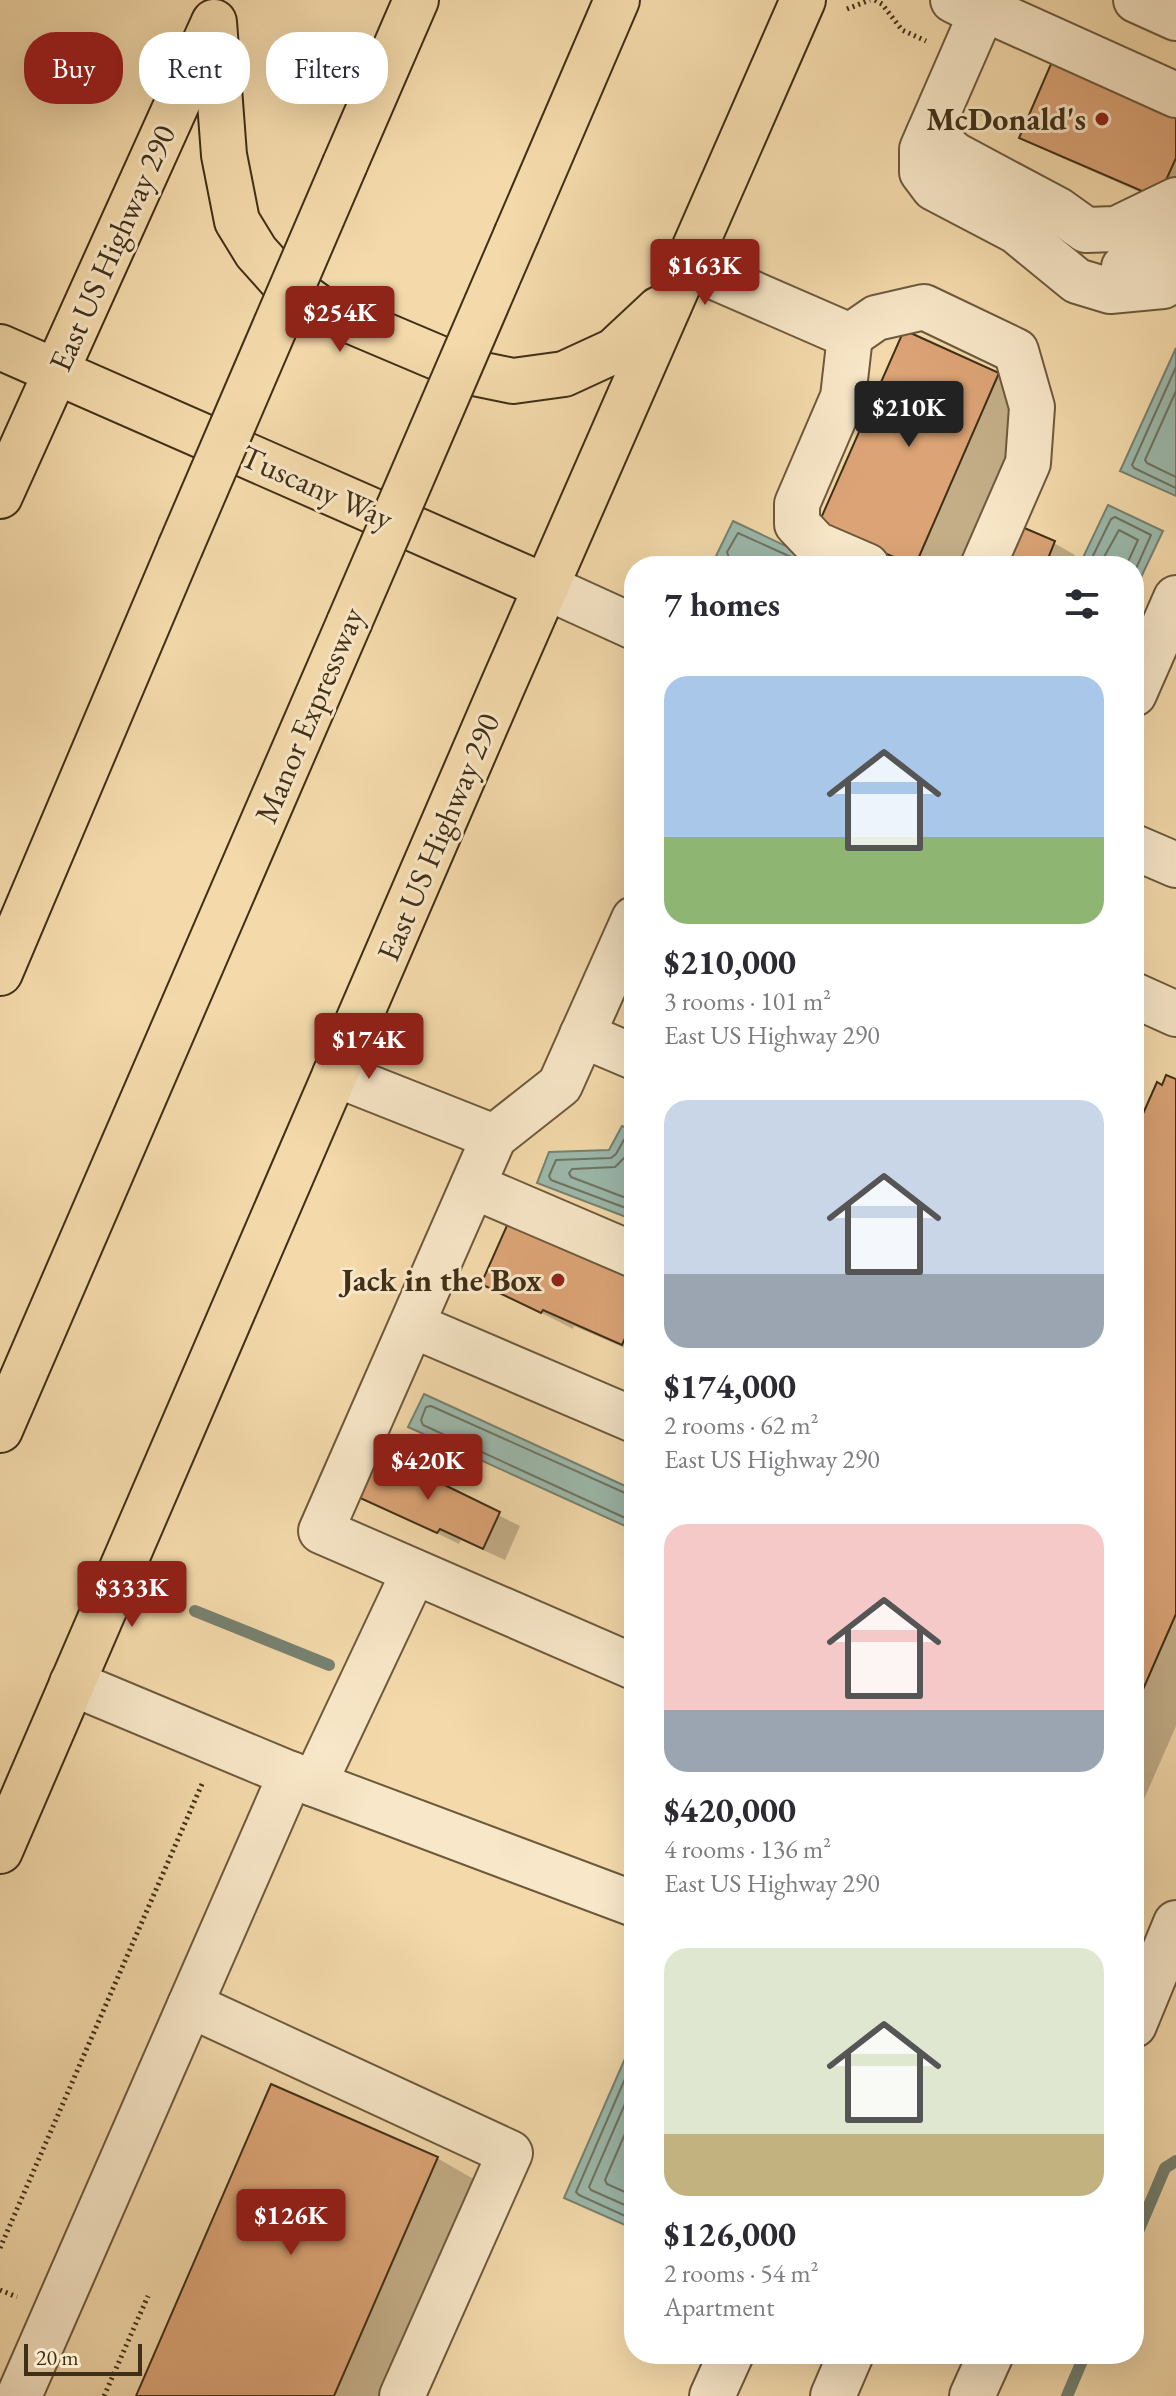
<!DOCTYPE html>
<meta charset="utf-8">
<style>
:root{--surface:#fff;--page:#f2f2f3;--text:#2b2b33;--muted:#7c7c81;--accent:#8f2418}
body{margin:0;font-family:"EB Garamond",serif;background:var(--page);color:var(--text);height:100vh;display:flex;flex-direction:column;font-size:30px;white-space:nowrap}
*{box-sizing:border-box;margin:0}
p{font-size:26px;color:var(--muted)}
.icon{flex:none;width:44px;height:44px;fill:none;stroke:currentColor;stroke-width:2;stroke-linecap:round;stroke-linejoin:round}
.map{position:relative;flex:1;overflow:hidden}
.sheet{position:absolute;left:624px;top:556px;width:520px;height:1808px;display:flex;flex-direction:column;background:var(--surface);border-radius:32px;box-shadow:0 8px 32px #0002}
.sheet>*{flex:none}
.guide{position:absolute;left:24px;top:32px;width:480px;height:72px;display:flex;gap:16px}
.scale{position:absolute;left:24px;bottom:20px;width:118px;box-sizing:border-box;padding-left:8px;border:4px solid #402f17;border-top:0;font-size:22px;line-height:28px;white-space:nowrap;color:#402f17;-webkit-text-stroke:6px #f8e7c8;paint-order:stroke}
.price{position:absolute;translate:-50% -68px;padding:0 18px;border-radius:8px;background:var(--accent);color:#fff;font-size:26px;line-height:52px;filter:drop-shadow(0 2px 4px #0008)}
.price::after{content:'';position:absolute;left:50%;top:48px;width:24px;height:18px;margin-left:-12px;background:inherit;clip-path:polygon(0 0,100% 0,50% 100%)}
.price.selected{background:#222;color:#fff}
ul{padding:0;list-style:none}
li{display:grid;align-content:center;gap:16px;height:424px;padding:0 40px}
li span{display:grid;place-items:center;height:248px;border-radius:24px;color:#555}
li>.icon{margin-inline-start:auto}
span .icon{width:144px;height:144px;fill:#fffc;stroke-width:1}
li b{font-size:34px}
h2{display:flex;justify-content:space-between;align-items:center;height:96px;padding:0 40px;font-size:34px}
.pill{padding:0 28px;border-radius:32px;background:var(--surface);box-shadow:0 8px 32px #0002;font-size:28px;line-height:72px}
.pill.selected{background:var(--accent);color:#fff}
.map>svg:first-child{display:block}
.water{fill:#9cbaad;stroke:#778271;stroke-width:2}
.shadow{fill:#0003}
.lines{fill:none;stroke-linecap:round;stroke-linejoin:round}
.shore{stroke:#6e7462;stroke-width:2}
.stream{stroke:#778271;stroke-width:12}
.building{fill:#dca476;stroke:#402f17;stroke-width:2}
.minor-casing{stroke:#6d5a3c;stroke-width:48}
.major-casing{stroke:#402f17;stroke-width:48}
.highway-casing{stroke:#402f17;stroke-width:48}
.path{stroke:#402f17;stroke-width:5;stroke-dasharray:2 4;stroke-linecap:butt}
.minor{stroke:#f8e7c8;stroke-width:44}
.major{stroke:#f4daab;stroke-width:44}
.highway{stroke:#f4daab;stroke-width:44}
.highway-bridge-casing{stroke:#402f17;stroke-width:48;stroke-linecap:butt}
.highway-bridge{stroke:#f4daab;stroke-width:44}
.poi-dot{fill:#8f2418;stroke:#f8e7c8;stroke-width:3}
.labels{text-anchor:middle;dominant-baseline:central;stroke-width:6;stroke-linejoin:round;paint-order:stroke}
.poi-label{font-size:32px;font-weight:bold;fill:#402f17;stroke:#f8e7c8;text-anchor:end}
.street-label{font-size:32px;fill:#402f17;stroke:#f8e7c8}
</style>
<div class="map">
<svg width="1176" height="2396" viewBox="0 0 1176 2396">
<rect width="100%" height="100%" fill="#f4daab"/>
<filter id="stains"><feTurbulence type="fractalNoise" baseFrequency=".0025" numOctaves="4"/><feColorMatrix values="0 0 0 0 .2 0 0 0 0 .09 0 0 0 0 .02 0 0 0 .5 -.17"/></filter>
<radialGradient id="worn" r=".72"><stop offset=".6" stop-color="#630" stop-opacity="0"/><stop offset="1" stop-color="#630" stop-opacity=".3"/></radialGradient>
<g class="water">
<path d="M1176 348V496L1120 471Z"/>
<path d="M1108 505 1163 531 1134 592V566H1079Z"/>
<path d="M733 521 828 566H732L715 558Z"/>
<path d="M622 1126 634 1131V1220L537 1183 549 1152 609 1150Z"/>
<path d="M424 1394 634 1490V1530L408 1427Z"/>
<path d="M634 2038V2229L564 2198Z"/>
</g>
<g class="shadow">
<path d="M1176 111V208L1053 154 1022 137Z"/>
<path d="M998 374 1038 397 964 566H902L860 547Z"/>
<path d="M1054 543 1075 555 1070 566H1008Z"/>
<path d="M1176 1081V1726L1134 1822V1139L1163 1087Z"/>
<path d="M634 1278V1352L574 1326 573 1329 483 1283Z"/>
<path d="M380 1456 520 1526 505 1560 461 1540 459 1544 361 1496Z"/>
<path d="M437 2158 477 2181 383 2396H138Z"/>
</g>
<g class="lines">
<g class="shore">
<path d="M1176 367 1132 465 1134 468 1176 488"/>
<path d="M1176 391 1145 460 1147 463 1176 477"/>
<path d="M732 566 727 552 738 533 800 561"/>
<path d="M1088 566 1111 519 1115 517 1151 535 1134 573"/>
<path d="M1099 566 1119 530 1138 540 1126 566"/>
<path d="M634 1138H625L616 1154 611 1158 556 1160 549 1176 551 1180 634 1211"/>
<path d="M634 1148 615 1167 572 1169 569 1173 571 1177 634 1201"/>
<path d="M634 1497 431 1406 426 1407 421 1420 423 1425 634 1522"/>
<path d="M634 2058 576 2192 579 2195 634 2220"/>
<path d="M634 2083 589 2187 591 2190 634 2209"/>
<path d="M634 2113 605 2180 607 2184 634 2196"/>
</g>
<g class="stream">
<path d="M195 1611 329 1665"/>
<path d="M1134 2241 1165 2168 1176 2161"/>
<path d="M1067 2396 1085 2354"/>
</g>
</g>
<g class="building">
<path d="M1054 57 1176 109V158L1158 198 1019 138Z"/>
<path d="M904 330 999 373 915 566 818 525Z"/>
<path d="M1022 527 1055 541 1045 566H1005Z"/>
<path d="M1166 1075 1176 1079V1614L1134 1710V1134L1157 1082 1162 1085Z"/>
<path d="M509 1221 634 1276V1318L622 1345 543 1310 541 1313 481 1284Z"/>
<path d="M379 1453 500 1512 483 1549 440 1529 437 1533 358 1497Z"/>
<path d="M271 2084 438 2157 334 2396H136Z"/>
</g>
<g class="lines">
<g class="minor-casing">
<g id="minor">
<path d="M953 0 981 14H996L1176 95"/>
<path d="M987 0 922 149V172L934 188 1016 231 1077 281 1110 291 1163 286 1176 256"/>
<path d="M1136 0 1176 18"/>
<path d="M929 133 955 155 1058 210 1086 230 1116 229 1176 200"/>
<path d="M687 265 850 336 876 318 924 307 1016 351 1032 407 1028 463 983 566"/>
<path d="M1124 267C1154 261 1165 229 1176 205"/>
<path d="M850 336 843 397 797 504V524L816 544 867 566"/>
<path d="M546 587 634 627"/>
<path d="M1134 694 1176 598"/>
<path d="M1134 847 1176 865"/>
<path d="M1134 995 1176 1014"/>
<path d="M582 1035 634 1057"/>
<path d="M335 1074 494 1137 321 1531 634 1667"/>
<path d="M494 1137 560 1085 634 919"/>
<path d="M473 1186 634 1255"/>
<path d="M412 1325 634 1420"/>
<path d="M72 1683 314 1784 414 1572"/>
<path d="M314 1784 634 1904"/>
<path d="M190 2005 510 2153 402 2396"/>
<path d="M1134 2025 1176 1923"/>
<path d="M19 2396 291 1774"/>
<path d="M712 2396 731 2354"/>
<path d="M833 2396 851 2354"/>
<path d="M972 2396 991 2354"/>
</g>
</g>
<g class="major-casing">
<g id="major">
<path d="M214 22 224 155 237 221 256 252 281 280 318 307 474 373 513 381 564 374 614 351 659 309"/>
<path d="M0 347 546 587"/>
<path d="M0 496 213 24"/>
<path d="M0 1851 503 685 803 0"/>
</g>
</g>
<g class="highway-casing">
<g id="highway">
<path d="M345 164 416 0"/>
<path d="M517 233 617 0"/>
<path d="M0 973 180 548"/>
<path d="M0 1430 349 623"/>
</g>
</g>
<g class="path">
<path d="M875 0 882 4 902 30 926 41"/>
<path d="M847 9 870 0"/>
<path d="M982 113 1023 130"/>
<path d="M0 2248 202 1784"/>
<path d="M0 2290 17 2297"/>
<path d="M104 2396 148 2296"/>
</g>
<use href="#minor" class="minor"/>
<use href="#major" class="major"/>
<use href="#highway" class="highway"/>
<g class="highway-bridge-casing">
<g id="highway-bridge">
<path d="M180 548 345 164"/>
<path d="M349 623 517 233"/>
</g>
</g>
<use href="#highway-bridge" class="highway-bridge"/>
</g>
<g class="poi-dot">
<circle cx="1102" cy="119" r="8"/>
<circle cx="558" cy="1280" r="8"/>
</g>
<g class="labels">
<g class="poi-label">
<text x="1086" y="119">McDonald's</text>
<text x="542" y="1280">Jack in the Box</text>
</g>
<g class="street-label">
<text transform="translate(112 248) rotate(-66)">East US Highway 290</text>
<text transform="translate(317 487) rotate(24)">Tuscany Way</text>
<text transform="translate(309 715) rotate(-67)">Manor Expressway</text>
<text transform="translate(438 837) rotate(-67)">East US Highway 290</text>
</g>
</g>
<rect width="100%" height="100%" filter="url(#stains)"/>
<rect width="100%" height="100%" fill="url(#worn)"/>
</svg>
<div class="scale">20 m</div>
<b class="price" style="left:705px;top:307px">$163K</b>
<b class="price" style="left:340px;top:354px">$254K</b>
<b class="price selected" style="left:909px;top:449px">$210K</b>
<b class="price" style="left:369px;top:1081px">$174K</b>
<b class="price" style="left:428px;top:1502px">$420K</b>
<b class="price" style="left:132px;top:1629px">$333K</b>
<b class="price" style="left:291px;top:2257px">$126K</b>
<div class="guide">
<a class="pill selected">Buy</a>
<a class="pill">Rent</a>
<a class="pill">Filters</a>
</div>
<section class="sheet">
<h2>7 homes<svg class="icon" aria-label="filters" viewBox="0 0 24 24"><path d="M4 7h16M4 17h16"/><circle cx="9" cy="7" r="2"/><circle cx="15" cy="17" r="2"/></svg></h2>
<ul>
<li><span style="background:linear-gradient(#a9c7e8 65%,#8fb573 0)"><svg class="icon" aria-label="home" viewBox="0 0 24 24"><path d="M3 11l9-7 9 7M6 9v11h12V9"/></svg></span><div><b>$210,000</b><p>3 rooms · 101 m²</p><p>East US Highway 290</p></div></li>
<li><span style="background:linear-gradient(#c9d6e8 70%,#9aa5b1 0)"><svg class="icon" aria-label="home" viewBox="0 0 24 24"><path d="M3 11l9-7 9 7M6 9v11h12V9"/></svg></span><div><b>$174,000</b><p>2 rooms · 62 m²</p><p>East US Highway 290</p></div></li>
<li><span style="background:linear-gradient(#f6c9c9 75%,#9aa5b1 0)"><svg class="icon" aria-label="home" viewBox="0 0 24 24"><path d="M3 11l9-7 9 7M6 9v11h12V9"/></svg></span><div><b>$420,000</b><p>4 rooms · 136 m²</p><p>East US Highway 290</p></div></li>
<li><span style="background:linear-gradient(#dfe7d0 75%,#c2b280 0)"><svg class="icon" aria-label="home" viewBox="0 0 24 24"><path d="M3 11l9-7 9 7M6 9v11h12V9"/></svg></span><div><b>$126,000</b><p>2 rooms · 54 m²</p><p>Apartment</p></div></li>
</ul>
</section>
</div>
